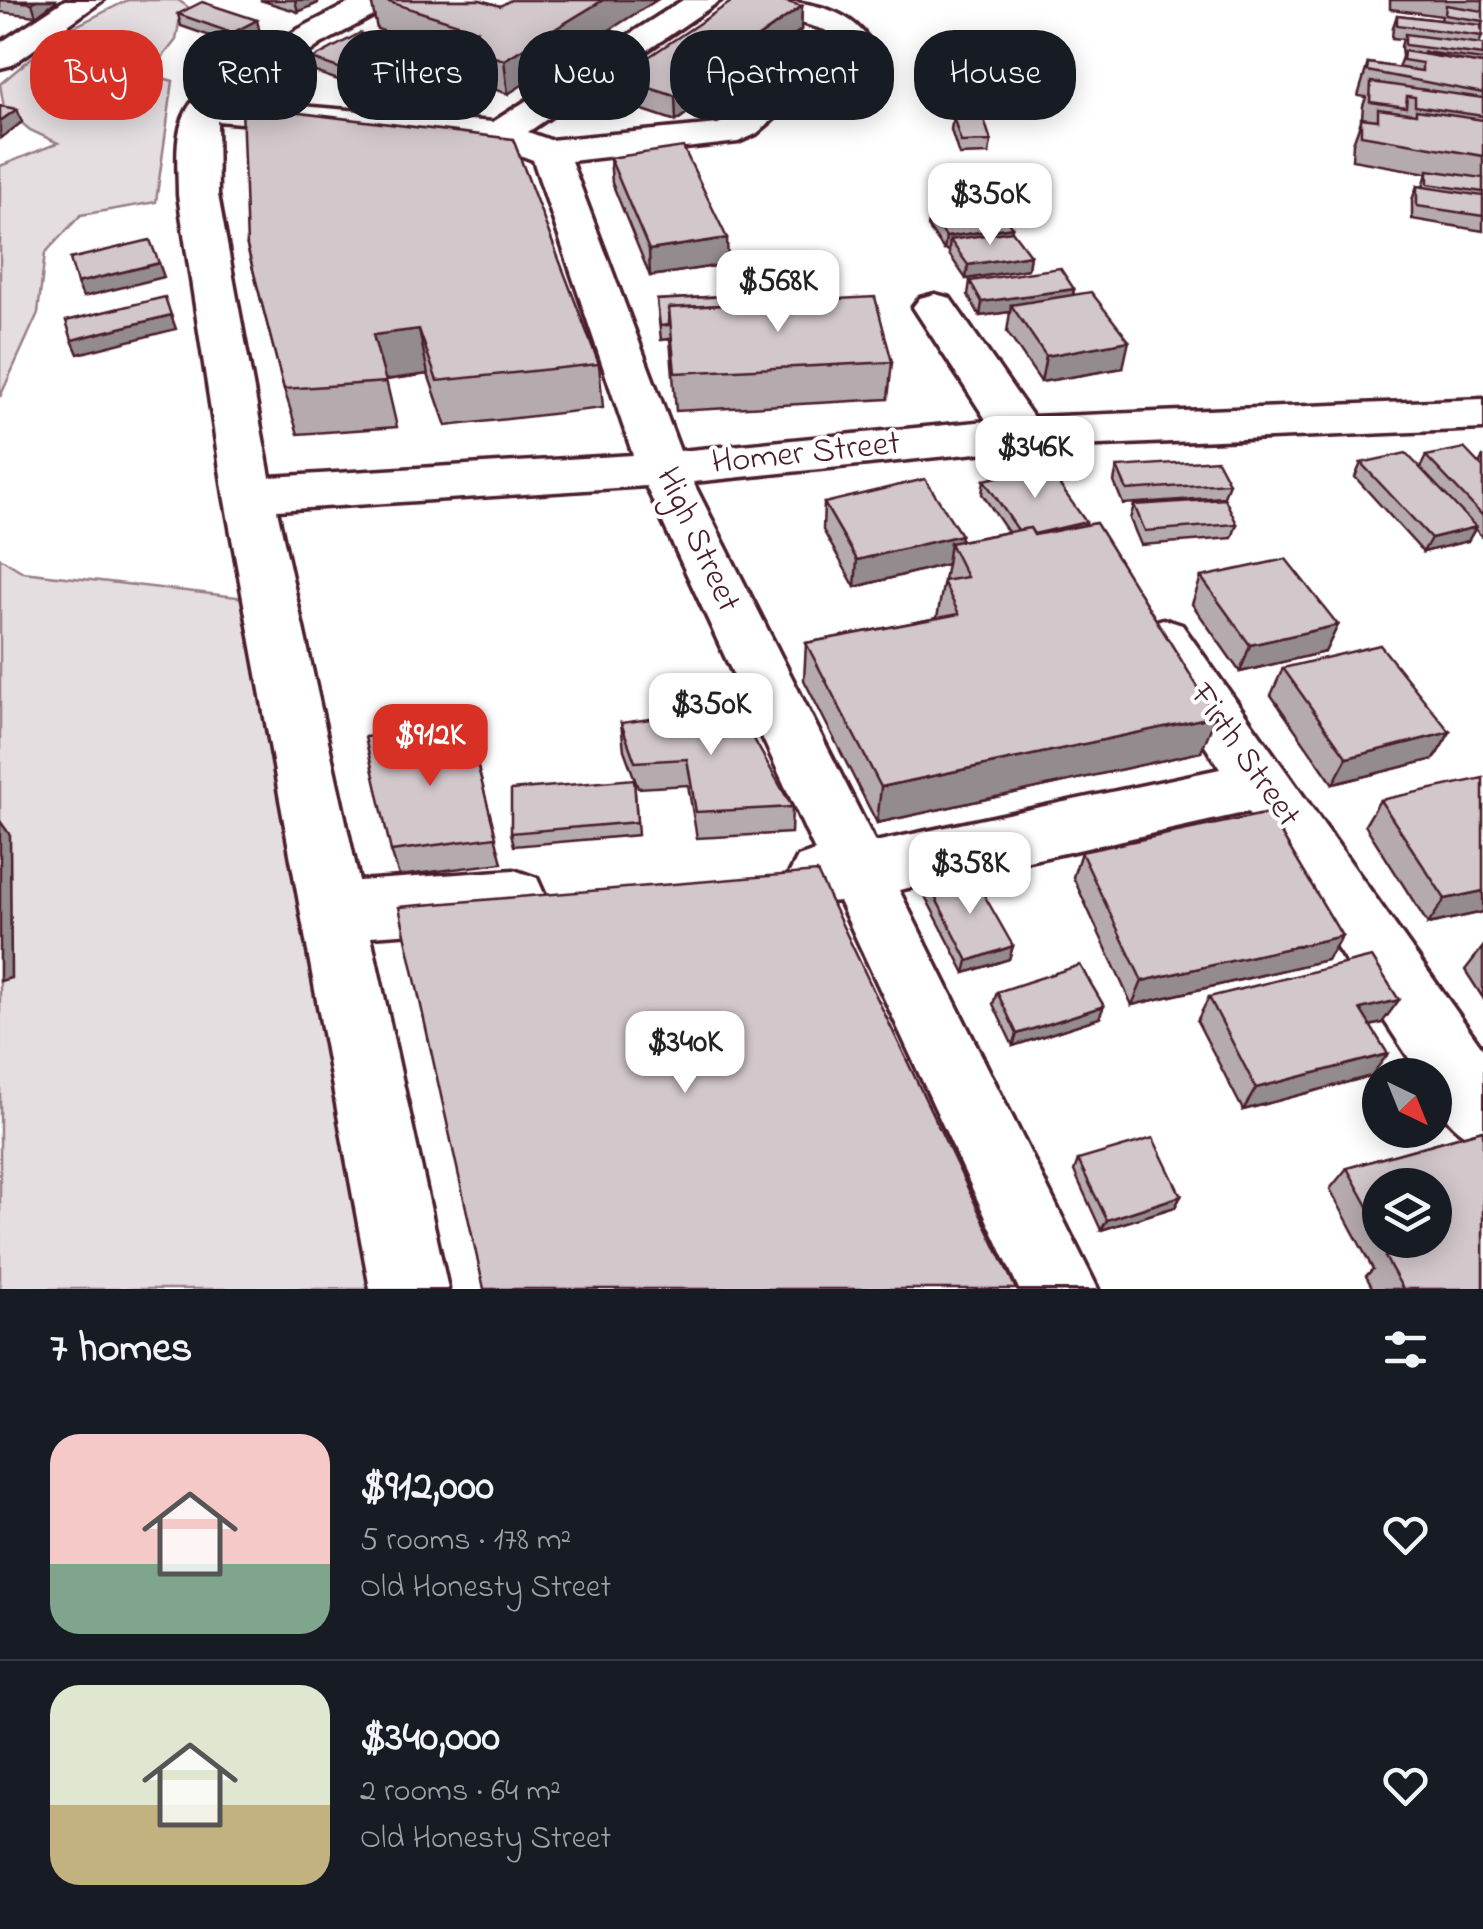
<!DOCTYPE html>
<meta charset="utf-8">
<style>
:root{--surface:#171b24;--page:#20242c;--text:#f1f3f6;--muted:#9ea1a6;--line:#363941;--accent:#d93025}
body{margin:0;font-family:"Indie Flower",sans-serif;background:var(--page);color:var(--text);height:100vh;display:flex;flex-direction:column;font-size:38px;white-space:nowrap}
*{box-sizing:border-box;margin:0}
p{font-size:32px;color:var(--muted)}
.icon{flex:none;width:55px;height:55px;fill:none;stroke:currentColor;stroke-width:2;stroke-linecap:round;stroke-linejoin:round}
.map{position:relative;height:1289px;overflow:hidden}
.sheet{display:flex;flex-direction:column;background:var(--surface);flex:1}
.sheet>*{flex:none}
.top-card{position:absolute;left:30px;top:30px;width:1425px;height:90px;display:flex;gap:20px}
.needle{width:65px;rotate:137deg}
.buttons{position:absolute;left:1362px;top:1058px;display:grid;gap:20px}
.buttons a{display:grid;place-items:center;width:90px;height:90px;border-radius:50%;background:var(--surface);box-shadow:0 5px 25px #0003;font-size:50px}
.price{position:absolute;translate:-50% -85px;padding:0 22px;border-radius:20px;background:#fff;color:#222;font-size:32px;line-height:65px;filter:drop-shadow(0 2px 5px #0008)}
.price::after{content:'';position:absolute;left:50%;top:60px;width:30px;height:22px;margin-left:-15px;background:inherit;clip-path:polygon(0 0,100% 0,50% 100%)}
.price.selected{background:var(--accent);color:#fff}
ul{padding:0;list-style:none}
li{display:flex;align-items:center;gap:30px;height:250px;padding:0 50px}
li+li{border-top:2px solid var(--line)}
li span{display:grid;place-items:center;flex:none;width:280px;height:200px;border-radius:30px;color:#555}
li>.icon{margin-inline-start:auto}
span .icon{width:120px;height:120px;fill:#fffc;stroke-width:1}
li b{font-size:42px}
h2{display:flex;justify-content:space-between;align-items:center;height:120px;padding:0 50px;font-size:42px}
.chip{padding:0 35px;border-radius:40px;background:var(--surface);box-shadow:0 5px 25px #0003;font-size:35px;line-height:90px}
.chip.selected{background:var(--accent);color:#fff}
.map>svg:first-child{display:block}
.green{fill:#e5dee0;stroke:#987e86;stroke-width:2.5}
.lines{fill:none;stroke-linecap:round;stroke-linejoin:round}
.minor-casing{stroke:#4a1f2b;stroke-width:7}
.minor{fill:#fff;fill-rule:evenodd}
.wall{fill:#b5abaf;stroke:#4a1f2b;stroke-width:2.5;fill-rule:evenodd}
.shaded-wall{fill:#938b8e;stroke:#4a1f2b;stroke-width:2.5}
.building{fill:#d2c7cb;stroke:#4a1f2b;stroke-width:2.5}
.labels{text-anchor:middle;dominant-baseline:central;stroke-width:8;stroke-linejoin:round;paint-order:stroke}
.street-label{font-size:35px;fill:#4a1f2b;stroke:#fff}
</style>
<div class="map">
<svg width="1483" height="1289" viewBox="0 0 1483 1289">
<rect width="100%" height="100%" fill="#fff"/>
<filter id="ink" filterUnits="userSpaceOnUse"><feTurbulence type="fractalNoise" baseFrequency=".01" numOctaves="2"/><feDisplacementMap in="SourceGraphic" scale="20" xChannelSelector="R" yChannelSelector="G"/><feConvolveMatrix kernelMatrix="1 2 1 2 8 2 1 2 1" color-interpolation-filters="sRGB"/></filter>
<g filter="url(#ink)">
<g class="green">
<path d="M128 0H178L188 7 179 23 176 40 149 74 173 81 156 202 81 215 45 253 38 313 0 397V166L58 143 30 130 4 108 0 84 60 34Z"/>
<path d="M0 558 23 572 271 601 409 1289H0Z"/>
</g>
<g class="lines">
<g class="minor-casing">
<g id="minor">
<path d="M65 0H103L12 65 0 68V43Z"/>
<path d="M355 0H395L390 7 321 44 241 101 493 122 683 0H721L528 132 550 140 718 124 730 118 831 36 825 30 747 7 742 0C785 0 840 0 867 37L862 44 756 134 738 142 571 161 680 451 987 421 913 307 920 298 935 294 950 298 1033 417 1483 399V429L1053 447 1060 458 1053 469 1036 474 1019 469 1006 450 693 482 875 842 1220 769 1136 639 1144 625 1163 619 1182 625 1483 1049V1144C1450 1130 1435 1112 1435 1075H1420L1248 812 899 890 1098 1289H1019L839 901 820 903 798 895 788 876 798 857 815 851 646 486 277 510 359 881 514 870 537 878 546 898 537 918 514 926 371 936 448 1289H370L224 495 178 195C178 162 172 128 193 101L297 30ZM217 121 494 145 533 160 633 455 270 477 218 195Z"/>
</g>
</g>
<use href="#minor" class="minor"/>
</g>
<g class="wall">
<path d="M0 0H56V1L36 16 0 12Z"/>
<path d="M260 0H317L318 3 298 12Z"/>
<path d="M371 0H480L500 6 508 94 458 77 455 54 377 29Z"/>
<path d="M1390 0H1483L1482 36 1479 44 1483 45V231L1412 219V200L1417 186 1423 187 1427 173 1352 160 1353 143 1362 118 1363 106 1366 97 1358 96 1368 63 1398 68 1402 57 1401 46 1403 39 1392 38 1393 27 1397 15 1441 20 1442 16 1390 9Z"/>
<path d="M802 6 801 30 676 121 619 102 617 78Z"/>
<path d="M178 14 260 33 236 45 181 26Z"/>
<path d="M400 47 402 59 355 86 315 72 312 59Z"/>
<path d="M953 116 991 141 989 154 959 155 951 130Z"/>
<path d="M610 158 728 264 650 276 612 183Z"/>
<path d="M930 213 1012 227 1011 231 1030 255 1028 269 966 279 949 254V250H944L928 227Z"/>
<path d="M247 246 599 364 603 408 446 426 428 374 386 380 397 427 298 434 284 389Z"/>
<path d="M970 281 1074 289 1073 295 1123 368 1041 382 1007 332 1010 312 980 316 968 295Z"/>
<path d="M724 285 779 302 892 362 888 399 676 411 670 339 661 340 657 300 724 296Z"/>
<path d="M1426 456 1479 464 1483 456V538L1475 529 1468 541 1423 552 1355 477 1361 463 1420 468Z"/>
<path d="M1117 467 1229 483 1224 497 1123 504 1114 482Z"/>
<path d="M984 480 1086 522 1085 525 1201 752 877 823 804 680 806 643 937 618 947 564 855 587 823 530 824 503 961 535 960 541 1008 532 982 494Z"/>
<path d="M1134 505 1237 524 1232 538 1141 545 1130 519Z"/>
<path d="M1201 577 1338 625 1325 652 1240 672 1192 604Z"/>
<path d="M1283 668 1450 732 1434 759 1333 784 1271 695Z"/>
<path d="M621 723 792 807 791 833 697 838 688 785 638 788 624 750Z"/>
<path d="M468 729 502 863 399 876 391 851Z"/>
<path d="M634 779 638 835 514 846 511 833Z"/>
<path d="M1380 800 1483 912 1428 924 1365 825Z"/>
<path d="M1081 852 1342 936 1327 960 1132 1005 1073 877Z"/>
<path d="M929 885 1013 946 1009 959 965 973 926 898Z"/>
<path d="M1483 947V998L1465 970Z"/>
<path d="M997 992 1099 1018 1013 1046 993 1004Z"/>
<path d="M1209 997 1382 1023 1370 1026 1371 1076 1243 1110 1197 1021Z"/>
<path d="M1483 1130V1289H1373L1366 1276 1373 1269 1330 1189 1347 1168ZM1380 1185H1435V1240H1380Z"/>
<path d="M1078 1160 1181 1196 1175 1207 1101 1230 1074 1171Z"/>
</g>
<g class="shaded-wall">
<path d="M36 0H56V1L36 16 32 3Z"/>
<path d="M295 0H317L318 3 298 12Z"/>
<path d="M603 0H657L508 94 504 60Z"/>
<path d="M802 6 801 30 676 121 675 96Z"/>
<path d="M257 20 260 33 236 45 232 33Z"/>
<path d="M400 47 402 59 355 86 353 73Z"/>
<path d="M17 109 22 122 0 139V121Z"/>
<path d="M1012 227 1010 240H950L949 250H944L946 237Z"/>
<path d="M727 238 728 264 650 276 649 250Z"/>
<path d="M1030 255 1028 269 966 279 968 265Z"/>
<path d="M159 263 164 277 83 297 77 283Z"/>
<path d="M1074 289 1071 303 1011 305 1010 312 980 316 982 302Z"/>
<path d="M171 315 176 329 78 354 72 340Z"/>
<path d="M419 329 428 374 384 380 373 335Z"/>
<path d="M1129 341 1123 368 1041 382 1046 356Z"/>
<path d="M1476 527 1468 541 1423 552 1431 538Z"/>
<path d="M961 535 958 557 950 543 947 564 855 587 857 560Z"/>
<path d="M1338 625 1325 652 1240 672 1250 645Z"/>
<path d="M1216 716 1201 752 877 823 881 787Z"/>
<path d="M1450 732 1434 759 1333 784 1347 758Z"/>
<path d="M0 821 10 835 11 978 0 981Z"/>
<path d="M1483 891V912L1428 924 1445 899Z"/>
<path d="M1342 936 1327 960 1132 1005 1142 981Z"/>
<path d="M1013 946 1009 959 965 973 968 961Z"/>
<path d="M1399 1000 1382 1023 1344 1032 1360 1009Z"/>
<path d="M1104 1006 1099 1018 1013 1046 1017 1034Z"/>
<path d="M1388 1054 1371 1076 1243 1110 1256 1088Z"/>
<path d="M1181 1196 1175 1207 1101 1230 1107 1220Z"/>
</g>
<g class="building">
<path d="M3 0H36L32 3Z"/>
<path d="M383 0H480L500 6 511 0H603L504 60 453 44 477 30Z"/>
<path d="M734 0H780L802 6 675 96 617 78Z"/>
<path d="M202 2 257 20 232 33 178 14Z"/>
<path d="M1446 5 1483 11V21L1445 15Z"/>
<path d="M1397 15 1481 25 1482 36 1397 25Z"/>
<path d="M360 33 400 47 353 73 312 59Z"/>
<path d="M1405 34 1483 44V55L1405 45Z"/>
<path d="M1404 51 1483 64V93L1367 71 1368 63 1422 71V63L1403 60Z"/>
<path d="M1424 52 1483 60V64L1424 54Z"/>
<path d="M1371 82 1483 98V116L1415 106V97L1407 96 1406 107 1370 102Z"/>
<path d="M0 106 17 109 0 121Z"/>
<path d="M242 106 513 139 599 364 437 381 419 329 373 335 386 382 284 389 247 246Z"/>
<path d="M1378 109 1416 114V110L1483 120V156L1361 135V118L1378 120Z"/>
<path d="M953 116H983L991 141 961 142Z"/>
<path d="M683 147 727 238 649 250 610 158Z"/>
<path d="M1428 170 1483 178V192L1428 184Z"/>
<path d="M1417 186 1483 196V216L1417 206Z"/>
<path d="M995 203 1012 227 946 237 930 213Z"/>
<path d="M1012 231 1030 255 968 265 950 240Z"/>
<path d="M150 240 159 263 77 283 70 259Z"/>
<path d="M1060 268 1074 289 982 302 970 281Z"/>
<path d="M774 282 779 302 669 308V325L660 326 657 300 726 296 724 285Z"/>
<path d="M1091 292 1129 341 1046 356 1011 305Z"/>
<path d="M165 297 171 315 72 340 66 321Z"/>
<path d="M875 297 892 362 675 373 669 308Z"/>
<path d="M1464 448 1483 468V516L1426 456Z"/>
<path d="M1406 453 1476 527 1431 538 1361 463Z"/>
<path d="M1217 460 1229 483 1127 490 1117 467Z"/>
<path d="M1046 466 1086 522 1034 534 1030 528 1018 530 984 480Z"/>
<path d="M925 479 961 535 857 560 824 503Z"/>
<path d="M1225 499 1237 524 1145 531 1134 505Z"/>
<path d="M1096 523 1216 716 881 787 806 643 959 614 943 581 967 577 950 543 1030 528 1034 535Z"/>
<path d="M1286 559 1338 625 1250 645 1201 577Z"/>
<path d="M1380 645 1450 732 1347 758 1283 668Z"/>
<path d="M736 707 792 807 696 812 687 759 635 762 621 723Z"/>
<path d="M468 729 496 837 391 851 365 737Z"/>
<path d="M1483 778V891L1445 899 1380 800Z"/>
<path d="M634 779 637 822 511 833V790Z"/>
<path d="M1269 813 1342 936 1142 981 1081 852Z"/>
<path d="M817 872 1016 1289H484L399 907Z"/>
<path d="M971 872 1013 946 968 961 929 885Z"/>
<path d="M1372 957 1399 1000 1360 1009 1388 1054 1256 1088 1209 997Z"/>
<path d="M1080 965 1104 1006 1017 1034 997 992Z"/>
<path d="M1483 1130V1289H1403L1385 1257 1394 1254 1387 1240H1435V1185H1380V1228L1347 1168Z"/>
<path d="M1153 1138 1181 1196 1107 1220 1078 1160Z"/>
</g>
</g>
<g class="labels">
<g class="street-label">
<text transform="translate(806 454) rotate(-6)">Homer Street</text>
<text transform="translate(697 540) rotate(65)">High Street</text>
<text transform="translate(1244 756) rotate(55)">Firth Street</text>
</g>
</g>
</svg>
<div class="buttons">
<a><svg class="needle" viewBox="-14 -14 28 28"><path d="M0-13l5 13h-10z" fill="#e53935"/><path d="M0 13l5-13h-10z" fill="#9ea1a6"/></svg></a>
<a><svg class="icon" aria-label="layers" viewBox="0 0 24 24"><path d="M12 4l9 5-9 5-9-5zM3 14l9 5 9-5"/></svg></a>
</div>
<b class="price" style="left:990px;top:248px">$350K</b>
<b class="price" style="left:778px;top:335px">$568K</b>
<b class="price" style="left:1035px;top:501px">$346K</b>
<b class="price" style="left:711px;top:758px">$350K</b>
<b class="price selected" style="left:430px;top:789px">$912K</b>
<b class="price" style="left:970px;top:917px">$358K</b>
<b class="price" style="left:685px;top:1096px">$340K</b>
<div class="top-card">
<a class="chip selected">Buy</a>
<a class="chip">Rent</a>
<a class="chip">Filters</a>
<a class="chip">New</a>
<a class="chip">Apartment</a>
<a class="chip">House</a>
</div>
</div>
<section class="sheet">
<h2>7 homes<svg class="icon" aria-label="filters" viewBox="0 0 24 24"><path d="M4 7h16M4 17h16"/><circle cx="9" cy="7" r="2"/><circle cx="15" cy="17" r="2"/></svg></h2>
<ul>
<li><span style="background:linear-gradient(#f6c9c9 65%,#7fa58c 0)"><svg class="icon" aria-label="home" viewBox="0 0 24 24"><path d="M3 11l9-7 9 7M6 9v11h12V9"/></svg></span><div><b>$912,000</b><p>5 rooms · 178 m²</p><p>Old Honesty Street</p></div><svg class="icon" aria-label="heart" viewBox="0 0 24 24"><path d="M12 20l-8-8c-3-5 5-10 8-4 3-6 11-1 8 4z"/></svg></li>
<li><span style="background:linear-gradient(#dfe7d0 60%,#c2b280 0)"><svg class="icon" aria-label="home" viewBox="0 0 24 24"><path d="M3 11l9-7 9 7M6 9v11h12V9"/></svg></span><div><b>$340,000</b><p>2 rooms · 64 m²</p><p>Old Honesty Street</p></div><svg class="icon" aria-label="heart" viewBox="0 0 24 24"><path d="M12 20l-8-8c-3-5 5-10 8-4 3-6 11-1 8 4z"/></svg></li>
</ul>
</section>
